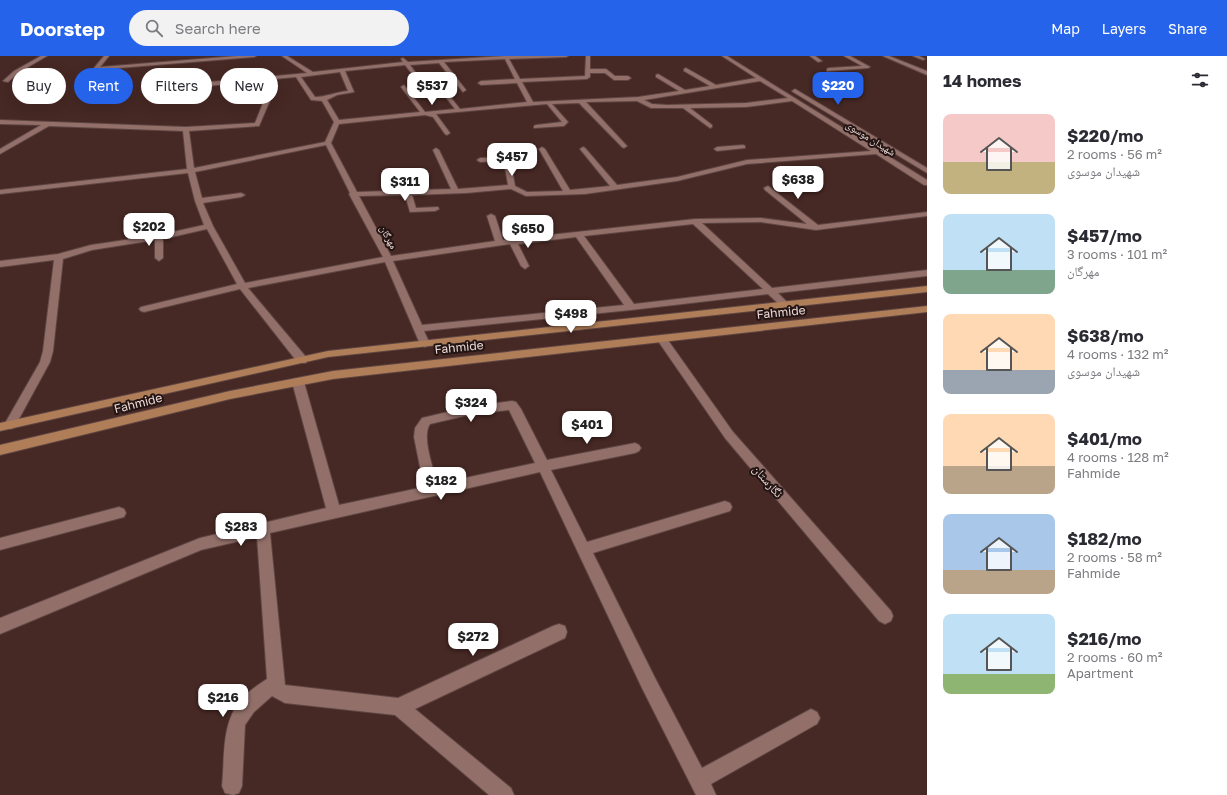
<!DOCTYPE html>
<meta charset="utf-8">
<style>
:root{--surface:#fff;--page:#f2f2f3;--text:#2b2b33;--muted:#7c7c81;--accent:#2563eb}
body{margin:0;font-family:"Golos Text","Noto Naskh Arabic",sans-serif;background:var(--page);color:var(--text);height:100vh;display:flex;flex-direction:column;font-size:15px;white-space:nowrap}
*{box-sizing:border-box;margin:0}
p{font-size:13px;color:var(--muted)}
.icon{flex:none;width:22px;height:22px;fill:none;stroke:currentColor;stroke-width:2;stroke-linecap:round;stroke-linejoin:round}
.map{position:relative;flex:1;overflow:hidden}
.side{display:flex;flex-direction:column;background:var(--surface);width:300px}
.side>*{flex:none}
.top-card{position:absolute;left:12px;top:12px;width:380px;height:36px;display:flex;gap:8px}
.price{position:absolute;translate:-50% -34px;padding:0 9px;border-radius:8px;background:#fff;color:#222;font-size:13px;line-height:26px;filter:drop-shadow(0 1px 2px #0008)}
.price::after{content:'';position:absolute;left:50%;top:24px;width:12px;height:9px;margin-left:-6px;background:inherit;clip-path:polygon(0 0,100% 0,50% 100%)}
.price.active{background:var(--accent);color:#fff}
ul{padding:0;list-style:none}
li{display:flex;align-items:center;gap:12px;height:100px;padding:0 16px}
li span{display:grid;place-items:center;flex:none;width:112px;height:80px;border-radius:8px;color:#555}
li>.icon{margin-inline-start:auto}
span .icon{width:48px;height:48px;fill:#fffc;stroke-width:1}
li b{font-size:17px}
h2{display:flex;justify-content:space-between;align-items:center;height:48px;padding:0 16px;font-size:17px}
.pill{padding:0 14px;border-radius:18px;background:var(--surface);box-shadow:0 4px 16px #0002;font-size:14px;line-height:36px}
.pill.active{background:var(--accent);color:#fff}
header{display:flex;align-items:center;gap:24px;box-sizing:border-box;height:56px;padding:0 20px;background:var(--accent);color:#fff}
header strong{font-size:19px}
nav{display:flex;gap:22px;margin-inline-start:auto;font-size:14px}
.search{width:280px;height:36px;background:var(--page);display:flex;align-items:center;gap:10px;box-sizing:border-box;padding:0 14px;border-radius:22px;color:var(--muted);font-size:15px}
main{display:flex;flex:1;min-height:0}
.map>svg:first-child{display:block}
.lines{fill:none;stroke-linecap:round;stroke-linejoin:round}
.minor-casing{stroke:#5e4542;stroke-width:2}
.major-casing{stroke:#5e4542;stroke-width:2}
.minor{fill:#926f69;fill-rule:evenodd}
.major{fill:#af7d57;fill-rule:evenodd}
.labels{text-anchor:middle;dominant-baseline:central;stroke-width:4;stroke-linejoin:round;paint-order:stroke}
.far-street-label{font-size:10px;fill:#efdad7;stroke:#231513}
.street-label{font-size:12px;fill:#efdad7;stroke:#231513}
</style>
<header>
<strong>Doorstep</strong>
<div class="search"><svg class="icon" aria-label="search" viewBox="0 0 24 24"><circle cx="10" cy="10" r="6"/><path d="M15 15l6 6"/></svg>Search here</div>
<nav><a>Map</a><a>Layers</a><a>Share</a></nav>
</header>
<main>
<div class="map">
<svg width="927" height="739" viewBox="0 0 927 739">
<rect width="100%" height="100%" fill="#462824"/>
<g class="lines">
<g class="minor-casing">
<g id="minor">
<path d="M41 0H47L18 17 8 26 3 25 14 15Z"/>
<path d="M104 0H109L100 11 237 0H256L254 1 94 14V12Z"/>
<path d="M282 0H287L313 16 403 6 401 3 403 2 408 6 504 0H568L566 1 509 3 520 23 585 20 586 0H590V13H606L615 20H628L631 22 628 24H614L605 17H590V21L587 23 522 26 533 46 638 41 679 35 656 21V19L658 18 685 34 710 30 684 15V13L686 12 716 29 756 22 722 0H727L927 124V129H924L876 98 747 108 677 125 585 138 526 140 511 133 466 137 412 139 416 152 438 151 439 153 435 155 410 156 405 139 359 140 391 200 495 185 487 160 491 158 495 160 503 184 695 163 761 162 807 168 765 134 764 132 768 130 818 169 927 156V160L816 174 761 166 702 167 772 232 927 214V220L778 237 790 249 785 252 782 251 768 238 631 254 424 275 430 288 425 291 420 288 385 206 248 232 306 301 307 304 306 307H298L240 233 144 256 141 255 139 253 141 251 237 228 207 173 163 183V202L159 205 155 202V184L92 194 63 203 53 295 50 306 14 372 10 373 6 372 4 369 40 306 43 295 54 204 0 211V205L58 198 91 189 159 179 204 169 195 145 188 117 0 138V134L187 113 183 75 49 70 0 98V93L41 69 0 68V64L186 71 255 67 265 42 269 24 177 33 174 31 177 29 307 17ZM505 3 515 23 481 25 478 27 481 29 517 27 527 46 460 53 440 28 437 30 455 53 425 56 404 29 401 31 420 56 339 64 327 44 337 39 354 36 345 15 405 9 416 23 419 21 410 9 439 7 463 36 466 34 444 6ZM340 16 348 35C336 36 326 41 315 41L301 21ZM296 21 311 44 322 45 334 66 325 86 194 112 189 75 259 70 271 42 274 23ZM760 25 788 42 746 47 667 49 652 48 644 44ZM637 45 651 52H683L710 72 712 71V69L690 52 746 51 792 45 871 95 747 104 677 121 617 129 585 92 583 91 580 93 610 130 570 134 545 93 542 91 539 93 563 135 527 136 515 130 510 103 507 101 480 102 477 104 480 106 504 105 508 129 458 133 439 94 436 92 433 94 451 133 357 136 331 87 339 68 425 59 433 61 445 78 447 79 450 77 436 58 547 48 562 66 536 69 534 70V72L564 70 568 66 552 48 579 47 622 91 624 92 627 90 626 89 586 46ZM326 89 350 137 349 138 383 201 245 227 213 170 203 147 241 141 245 139 241 137 202 142 195 116ZM693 168 763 233 634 248 584 180ZM576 181 624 249 422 269 393 205 510 188 521 210 525 213 529 210 518 188Z"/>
<path d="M810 0H815L822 5 818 6Z"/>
<path d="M844 0H850L870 11 868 12 827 15V13L829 12 862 10Z"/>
<path d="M883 0H889L927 15V19Z"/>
<path d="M913 0H919L925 3 923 4Z"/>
<path d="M795 33 927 112V117L793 36 792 35Z"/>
<path d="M743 89 745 90V92L717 95 714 93 717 91Z"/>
<path d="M661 279 665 280 733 376 891 555 893 560 891 565 885 568 879 565 725 382 656 282Z"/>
<path d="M298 322 302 323 304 326 339 449 424 431 414 381 415 372 422 362 473 350 512 345 516 346 521 353 547 404 635 387 639 389 641 392 639 395 635 397 551 414 587 486 725 445 730 447 732 451 730 455 593 497 654 620 702 712 811 653 817 656 820 662 817 668 711 728 716 739H696L642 632 540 416 270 477 285 629 398 642 553 570 559 568 565 570 567 576 565 582 415 653 511 732 514 739H489L395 659 285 647 272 640 254 656 245 669 242 730 239 737 233 739 225 737 222 730C225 702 221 667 241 644 248 635 258 629 267 623L257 481 201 494 0 578V562L200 482 326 452 292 326 294 323ZM509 354 535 407 437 428C434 413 421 381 430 368L473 358Z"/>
<path d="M119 451 124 453 126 457 124 461 0 494V482Z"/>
</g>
</g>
<g class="major-casing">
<g id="major">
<path d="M927 230V236L328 301 0 375V367L328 295Z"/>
<path d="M927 250V256L333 323 230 343 0 399V389L230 335 333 315Z"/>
</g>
</g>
<use href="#minor" class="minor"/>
<use href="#major" class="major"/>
</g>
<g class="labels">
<g class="far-street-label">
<text transform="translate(871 82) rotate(32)">شهیدان موسوی</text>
<text transform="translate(389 181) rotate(62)">مهرگان</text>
</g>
<g class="street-label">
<text transform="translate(781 256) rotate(-6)">Fahmide</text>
<text transform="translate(459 291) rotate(-6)">Fahmide</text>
<text transform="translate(138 347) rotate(-14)">Fahmide</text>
<text transform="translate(768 425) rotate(49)">نگارستان</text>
</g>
</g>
</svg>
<b class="price" style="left:432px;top:50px">$537</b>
<b class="price active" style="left:838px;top:50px">$220</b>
<b class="price" style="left:512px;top:121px">$457</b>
<b class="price" style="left:798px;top:144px">$638</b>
<b class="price" style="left:405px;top:146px">$311</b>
<b class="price" style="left:149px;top:191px">$202</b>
<b class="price" style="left:528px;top:193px">$650</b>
<b class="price" style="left:571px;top:278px">$498</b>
<b class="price" style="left:471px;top:367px">$324</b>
<b class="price" style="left:587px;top:389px">$401</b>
<b class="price" style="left:441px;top:445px">$182</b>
<b class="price" style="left:241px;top:491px">$283</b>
<b class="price" style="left:473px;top:601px">$272</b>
<b class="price" style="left:223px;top:662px">$216</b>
<div class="top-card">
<a class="pill">Buy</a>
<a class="pill active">Rent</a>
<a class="pill">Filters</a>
<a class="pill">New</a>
</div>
</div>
<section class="side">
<h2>14 homes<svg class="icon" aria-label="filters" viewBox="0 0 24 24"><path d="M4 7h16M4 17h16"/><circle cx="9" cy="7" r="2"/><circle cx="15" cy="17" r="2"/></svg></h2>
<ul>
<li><span style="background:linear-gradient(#f6c9c9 60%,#c2b280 0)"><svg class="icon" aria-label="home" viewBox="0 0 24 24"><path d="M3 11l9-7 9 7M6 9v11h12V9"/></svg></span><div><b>$220/mo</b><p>2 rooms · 56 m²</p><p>شهیدان موسوی</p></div></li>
<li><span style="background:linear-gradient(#bfe0f5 70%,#7fa58c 0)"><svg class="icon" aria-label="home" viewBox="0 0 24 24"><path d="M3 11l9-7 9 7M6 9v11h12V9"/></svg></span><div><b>$457/mo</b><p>3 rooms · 101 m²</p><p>مهرگان</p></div></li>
<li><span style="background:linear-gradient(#ffd9b3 70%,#9aa5b1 0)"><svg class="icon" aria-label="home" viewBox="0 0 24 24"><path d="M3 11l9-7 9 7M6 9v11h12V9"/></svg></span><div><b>$638/mo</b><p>4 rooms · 132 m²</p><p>شهیدان موسوی</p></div></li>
<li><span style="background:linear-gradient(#ffd9b3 65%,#b9a48a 0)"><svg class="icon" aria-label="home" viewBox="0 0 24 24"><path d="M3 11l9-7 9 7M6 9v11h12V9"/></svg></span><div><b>$401/mo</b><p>4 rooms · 128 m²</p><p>Fahmide</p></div></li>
<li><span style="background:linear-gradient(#a9c7e8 70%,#b9a48a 0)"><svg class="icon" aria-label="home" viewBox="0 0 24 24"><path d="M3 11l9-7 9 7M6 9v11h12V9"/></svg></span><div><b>$182/mo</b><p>2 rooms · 58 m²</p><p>Fahmide</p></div></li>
<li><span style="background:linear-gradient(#bfe0f5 75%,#8fb573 0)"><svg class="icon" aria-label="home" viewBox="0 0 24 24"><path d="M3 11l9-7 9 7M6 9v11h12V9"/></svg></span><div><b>$216/mo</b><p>2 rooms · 60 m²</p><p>Apartment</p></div></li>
</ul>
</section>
</main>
